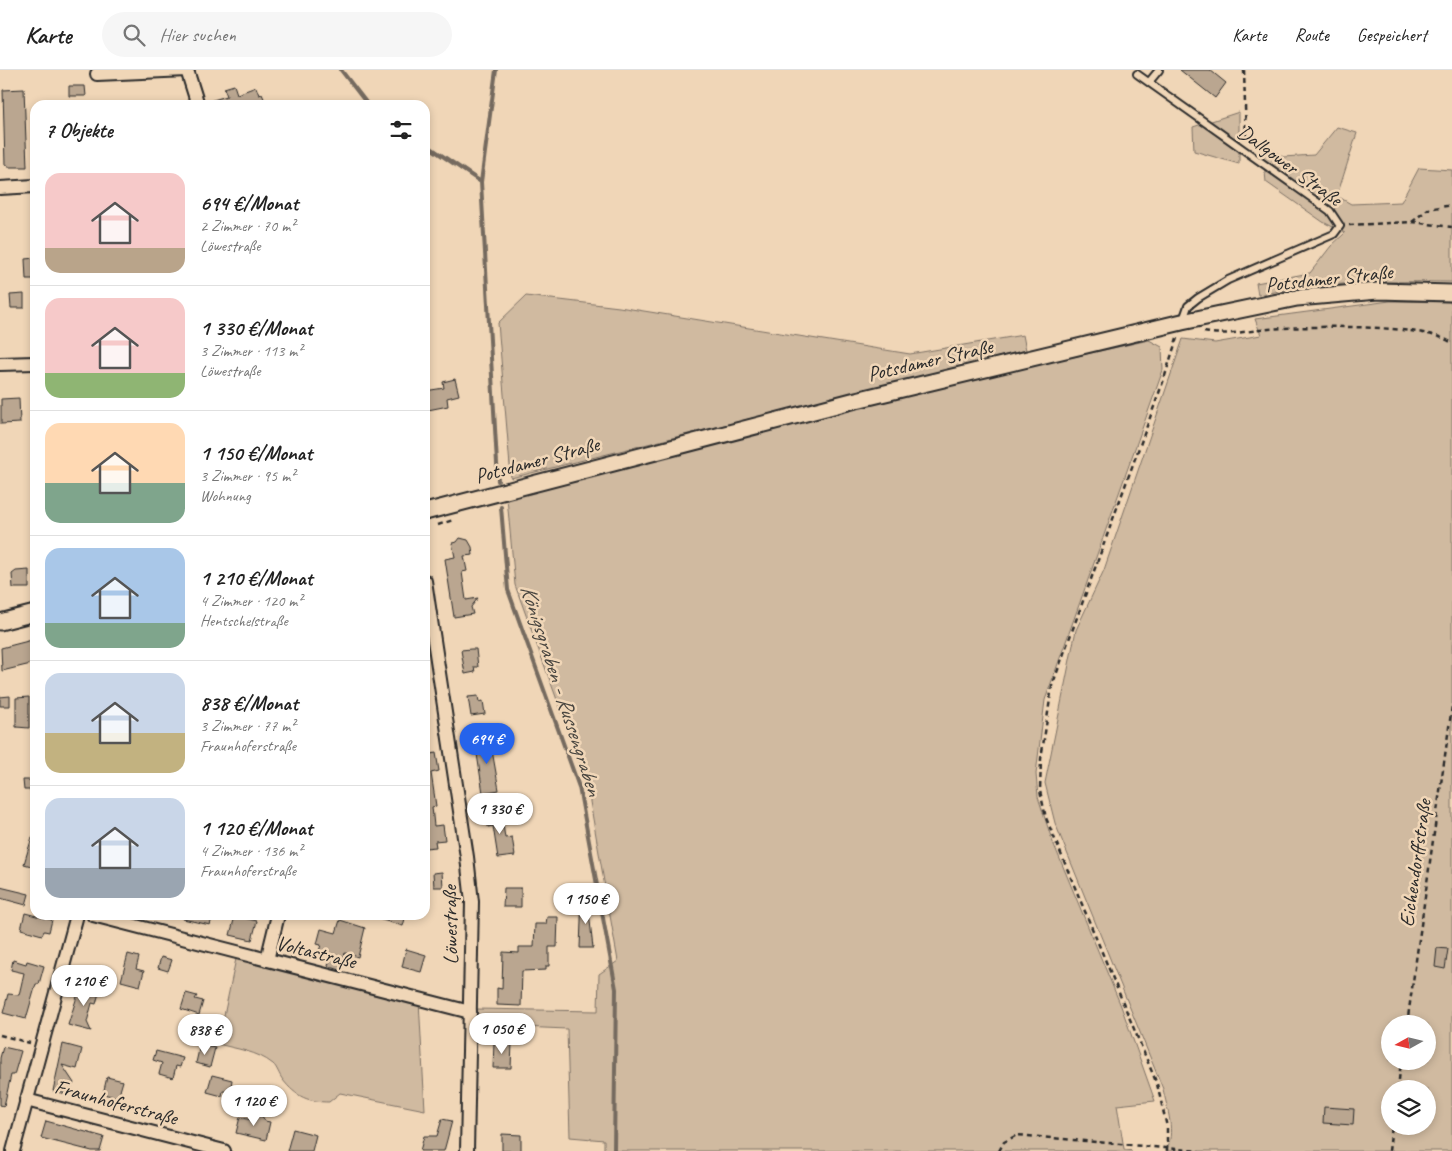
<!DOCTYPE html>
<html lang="de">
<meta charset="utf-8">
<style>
:root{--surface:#fff;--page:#f6f6f6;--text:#222;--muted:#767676;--line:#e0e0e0;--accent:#2563eb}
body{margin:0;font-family:Caveat,sans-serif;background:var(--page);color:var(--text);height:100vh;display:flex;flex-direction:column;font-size:19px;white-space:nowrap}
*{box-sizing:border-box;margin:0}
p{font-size:16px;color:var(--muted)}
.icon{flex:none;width:28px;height:28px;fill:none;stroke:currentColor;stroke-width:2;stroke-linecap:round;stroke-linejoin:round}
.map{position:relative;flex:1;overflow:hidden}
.side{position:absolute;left:30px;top:30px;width:400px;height:820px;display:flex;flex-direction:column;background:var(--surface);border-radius:15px;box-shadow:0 2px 8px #0003}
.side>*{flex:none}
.needle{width:32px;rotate:262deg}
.tools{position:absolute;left:1381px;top:945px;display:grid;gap:10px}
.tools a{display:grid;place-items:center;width:55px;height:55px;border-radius:50%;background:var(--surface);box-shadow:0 2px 8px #0003;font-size:25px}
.price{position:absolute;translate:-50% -42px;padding:0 11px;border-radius:18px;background:#fff;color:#222;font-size:16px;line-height:32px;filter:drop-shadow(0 1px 2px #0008)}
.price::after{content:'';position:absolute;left:50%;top:30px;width:15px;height:11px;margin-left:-8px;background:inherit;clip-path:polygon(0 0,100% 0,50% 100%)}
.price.active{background:var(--accent);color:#fff}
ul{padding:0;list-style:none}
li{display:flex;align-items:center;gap:15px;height:125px;padding:0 15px}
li+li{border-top:1px solid var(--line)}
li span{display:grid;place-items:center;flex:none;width:140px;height:100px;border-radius:15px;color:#555}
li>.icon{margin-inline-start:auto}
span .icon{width:60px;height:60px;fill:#fffc;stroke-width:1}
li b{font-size:21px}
h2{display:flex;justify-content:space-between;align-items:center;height:60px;padding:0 15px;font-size:21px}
header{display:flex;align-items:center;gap:30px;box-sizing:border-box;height:70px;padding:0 25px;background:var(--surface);border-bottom:1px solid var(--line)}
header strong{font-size:24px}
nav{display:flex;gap:28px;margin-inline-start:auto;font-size:18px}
.search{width:350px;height:45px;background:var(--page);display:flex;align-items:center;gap:12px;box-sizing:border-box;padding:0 18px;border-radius:28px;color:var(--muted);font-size:19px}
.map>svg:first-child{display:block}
.green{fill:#d0baa0;stroke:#7e7266;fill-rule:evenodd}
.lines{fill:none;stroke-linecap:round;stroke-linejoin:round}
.stream{stroke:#746b5f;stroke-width:4}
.building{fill:#baa690;stroke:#2b2b2b}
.service-casing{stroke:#2b2b2b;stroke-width:10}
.minor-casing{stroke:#2b2b2b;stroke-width:16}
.tertiary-casing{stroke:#2b2b2b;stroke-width:19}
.path{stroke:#2b2b2b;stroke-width:2.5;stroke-dasharray:5 4;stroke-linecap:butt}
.service{stroke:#f0d6b7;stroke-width:6}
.minor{stroke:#f0d6b7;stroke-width:12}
.tertiary{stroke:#f0d6b7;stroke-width:15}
.labels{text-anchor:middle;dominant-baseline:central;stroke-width:5;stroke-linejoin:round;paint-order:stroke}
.street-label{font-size:21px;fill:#2b2b2b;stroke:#f0d6b7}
.water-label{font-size:22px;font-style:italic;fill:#494640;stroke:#f0d6b7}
</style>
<header>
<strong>Karte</strong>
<div class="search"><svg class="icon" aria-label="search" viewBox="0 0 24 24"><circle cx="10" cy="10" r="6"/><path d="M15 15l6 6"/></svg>Hier suchen</div>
<nav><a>Karte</a><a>Route</a><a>Gespeichert</a></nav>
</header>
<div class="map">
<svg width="1452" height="1081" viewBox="0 0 1452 1081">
<rect width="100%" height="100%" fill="#f0d6b7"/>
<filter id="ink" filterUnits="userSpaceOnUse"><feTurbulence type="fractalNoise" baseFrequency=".02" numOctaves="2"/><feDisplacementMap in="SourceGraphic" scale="10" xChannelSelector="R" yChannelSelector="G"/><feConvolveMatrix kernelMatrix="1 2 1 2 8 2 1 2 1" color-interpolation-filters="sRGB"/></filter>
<g filter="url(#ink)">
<g class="green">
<path d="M1239 42V94L1194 81 1193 57Z"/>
<path d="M1337 57 1357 63 1337 126 1351 134 1401 132 1419 98 1452 100V212C1386 211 1324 212 1258 225L1256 213 1310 203 1331 176 1345 163 1323 152 1266 112 1262 73 1283 87 1314 85Z"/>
<path d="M526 226 619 237 910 284 1023 265 1026 280 511 408 498 253Z"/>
<path d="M1390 231 1452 232V1081H1166C1176 1063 1167 1038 1163 1019L1055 753 1045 713 1076 560 1104 500 1183 269 1215 273 1261 265 1255 249ZM1390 954H1428V991H1390ZM1390 1019H1428V1056H1390Z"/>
<path d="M1149 270 1162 277 1163 300 1045 630 1036 704 1038 727 1052 770 1121 936 1155 1031 1117 1035 1124 1079 1132 1081H604V1070L570 1067 567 959 475 955V939L598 941 599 904 618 891 586 709 515 515 507 428 907 324Z"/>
<path d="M237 884 419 931 425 1040 340 1023 329 1032C309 1032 296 1027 283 1010 279 1005 277 997 273 994 257 981 236 979 218 974Z"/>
</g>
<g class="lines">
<g class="stream">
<path d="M341 0 368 35"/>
<path d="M496 0 481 112 498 411"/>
<path d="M425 74 481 112"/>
<path d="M501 437 508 520 579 717 616 919 614 1081"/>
</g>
</g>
<g class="building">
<path d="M1180 0H1210L1226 13 1215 28Z"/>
<path d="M234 15 237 24 256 17 259 25 262 24 266 33 206 35V32L227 26 224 18Z"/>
<path d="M69 16H85L86 26H69Z"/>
<path d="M24 19 27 97H8V95H5L3 20Z"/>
<path d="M35 188V209H26L25 189Z"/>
<path d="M24 224V238H11L10 225Z"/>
<path d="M455 309 459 325 447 328 448 336 428 340 425 321 444 318 443 312Z"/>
<path d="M19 328 20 353 1 354V329Z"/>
<path d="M460 468 468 470 472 477 473 485 464 486 467 501 462 502 466 530 478 528 471 537 473 544 454 547 445 489 455 487 452 473 457 472Z"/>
<path d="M29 500V518H13L12 504 16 501Z"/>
<path d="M32 570 35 593 2 601 1 578Z"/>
<path d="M471 579H476L478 597H474L475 602 465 604 461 580Z"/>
<path d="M10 626V636H0V627Z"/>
<path d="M478 626 479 632 483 631 485 644 471 646 468 627Z"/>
<path d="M29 627V658L16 657V628Z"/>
<path d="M484 666H489L490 669 499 720 483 723 475 671H478V667Z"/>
<path d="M436 683 439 701 431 703 436 736 432 737 434 756 443 755 445 770 435 771 436 777 425 778V685Z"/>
<path d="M23 710H34V720H24Z"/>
<path d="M501 741 505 768 512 767 515 786 498 788 493 756 488 757 485 743Z"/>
<path d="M32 767H35V797L24 794Z"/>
<path d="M442 802 443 817H434L433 803Z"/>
<path d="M0 817 29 824 26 835 0 828Z"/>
<path d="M504 818H521V837H503Z"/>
<path d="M582 824H587L593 878H580Z"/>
<path d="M25 843 52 850 49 862 44 861 42 865 21 859Z"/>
<path d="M184 845H213L210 855 183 849Z"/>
<path d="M375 845H406L403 856 375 848Z"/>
<path d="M235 846 257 851 252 870 230 865Z"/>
<path d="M547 847H558L557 877H549V896H546V900L522 901 521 936 497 935V918L502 919 503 882 519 883V877H534L535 854H546Z"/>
<path d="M340 850 365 858 358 887 345 883 340 900 328 896 331 884 319 881 321 875 317 874 321 859 336 863Z"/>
<path d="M1437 878 1448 879 1445 899 1435 897Z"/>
<path d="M406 879 426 885 421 902 402 897Z"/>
<path d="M128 884 139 887 136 899 144 901 140 916 121 911Z"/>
<path d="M161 887 172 890 168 901 158 898Z"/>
<path d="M13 890 26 894 27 891 44 896 39 914H36L26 949 3 943 8 924 19 925 24 903 11 900Z"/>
<path d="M81 914 100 919 96 934 92 933 87 952 91 961 68 955Z"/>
<path d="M186 923 197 926 195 929 203 931 199 945 181 939Z"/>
<path d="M494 972H512L511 998H493Z"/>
<path d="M63 974 82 979 77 999 62 995 74 1013 67 1024 53 1021Z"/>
<path d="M200 975 215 978 210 997 196 993Z"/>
<path d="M3 977 21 981 14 1005H11L4 1036 0 1035V988Z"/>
<path d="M156 981 183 988 180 997 176 996 173 1008 159 1004 162 993 153 990Z"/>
<path d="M212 1005 232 1010 230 1022 223 1021 222 1026 207 1022Z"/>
<path d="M107 1007 123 1011 120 1021 122 1024 116 1027 103 1024Z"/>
<path d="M1324 1037 1354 1039 1353 1055 1323 1053Z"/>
<path d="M252 1043 262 1046 265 1051 270 1052 266 1070 236 1063 240 1047 251 1050Z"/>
<path d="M442 1049 452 1051 444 1081H420L424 1066H437Z"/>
<path d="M46 1051 104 1067 100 1081H92L41 1068Z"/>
<path d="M293 1059 316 1065 312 1081H287Z"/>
<path d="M502 1064 521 1065V1081H502Z"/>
</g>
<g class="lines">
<g class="service-casing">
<g id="service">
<path d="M1137 4 1330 141 1340 156 1334 164 1228 210 1198 228 1188 236 1183 250"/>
<path d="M1149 12 1159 0"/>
</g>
</g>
<g class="minor-casing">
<g id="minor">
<path d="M187 0 198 35"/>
<path d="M97 4 187 0"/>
<path d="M0 118 35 116"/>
<path d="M0 294 35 293"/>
<path d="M425 511 467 787 472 832 467 1081"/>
<path d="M93 845 470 942"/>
<path d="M267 890 278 845"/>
<path d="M26 1030 224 1081"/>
<path d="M13 1081 77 845"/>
</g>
</g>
<g class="tertiary-casing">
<g id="tertiary">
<path d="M425 442 852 331 1182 252 1297 228 1378 221 1452 223"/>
<path d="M0 552 35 543"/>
</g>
</g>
<g class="path">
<path d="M1244 0 1246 71"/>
<path d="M1412 152 1428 139 1452 135"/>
<path d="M1349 155 1412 152 1452 157"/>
<path d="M1204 262C1226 266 1247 261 1269 259 1306 256 1425 253 1452 273"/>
<path d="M438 455 453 450"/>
<path d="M1407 954 1452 636"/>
<path d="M0 965 30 973"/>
<path d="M1398 1019 1401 991"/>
<path d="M999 1081 1004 1072 1017 1065 1199 1081"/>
<path d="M1167 1081V1057L1157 1014 1046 748 1040 721 1041 689 1052 616 1163 312 1177 268"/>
<path d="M1389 1081 1392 1056"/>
</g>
<use href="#service" class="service"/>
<use href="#minor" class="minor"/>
<use href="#tertiary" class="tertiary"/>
</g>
</g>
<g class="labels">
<g class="street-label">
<text transform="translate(1290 95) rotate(36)">Dallgower Straße</text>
<text transform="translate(1329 208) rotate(-6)">Potsdamer Straße</text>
<text transform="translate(930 290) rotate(-13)">Potsdamer Straße</text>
<text transform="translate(537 390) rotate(-15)">Potsdamer Straße</text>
<text transform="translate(1415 793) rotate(-82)">Eichendorffstraße</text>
<text transform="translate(450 855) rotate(-91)">Löwestraße</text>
<text transform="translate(316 882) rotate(14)">Voltastraße</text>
<text transform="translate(116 1032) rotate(15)">Fraunhoferstraße</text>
</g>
<g class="water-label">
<text transform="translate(561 620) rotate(72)">Königsgraben - Russengraben</text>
</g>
</g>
</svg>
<div class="tools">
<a><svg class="needle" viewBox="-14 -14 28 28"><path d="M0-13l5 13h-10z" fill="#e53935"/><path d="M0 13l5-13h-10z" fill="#767676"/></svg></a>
<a><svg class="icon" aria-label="layers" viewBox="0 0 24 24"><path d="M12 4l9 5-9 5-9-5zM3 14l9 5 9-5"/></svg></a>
</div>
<b class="price active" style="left:487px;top:695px">694 €</b>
<b class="price" style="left:500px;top:765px">1 330 €</b>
<b class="price" style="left:586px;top:855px">1 150 €</b>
<b class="price" style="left:84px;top:937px">1 210 €</b>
<b class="price" style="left:502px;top:985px">1 050 €</b>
<b class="price" style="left:205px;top:986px">838 €</b>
<b class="price" style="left:254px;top:1057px">1 120 €</b>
<section class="side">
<h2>7 Objekte<svg class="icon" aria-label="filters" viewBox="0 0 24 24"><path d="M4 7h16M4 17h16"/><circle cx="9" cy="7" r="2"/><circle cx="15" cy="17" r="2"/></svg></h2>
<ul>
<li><span style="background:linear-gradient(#f6c9c9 75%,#b9a48a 0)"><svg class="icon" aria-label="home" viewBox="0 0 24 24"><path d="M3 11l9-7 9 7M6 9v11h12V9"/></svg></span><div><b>694 €/Monat</b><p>2 Zimmer · 70 m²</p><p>Löwestraße</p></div></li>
<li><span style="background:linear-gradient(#f6c9c9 75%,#8fb573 0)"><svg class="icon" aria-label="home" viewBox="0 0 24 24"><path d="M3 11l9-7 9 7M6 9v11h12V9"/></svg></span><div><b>1 330 €/Monat</b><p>3 Zimmer · 113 m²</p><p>Löwestraße</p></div></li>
<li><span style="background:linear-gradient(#ffd9b3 60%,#7fa58c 0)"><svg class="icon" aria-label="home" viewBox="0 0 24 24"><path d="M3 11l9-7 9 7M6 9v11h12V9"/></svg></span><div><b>1 150 €/Monat</b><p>3 Zimmer · 95 m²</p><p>Wohnung</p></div></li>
<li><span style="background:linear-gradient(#a9c7e8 75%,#7fa58c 0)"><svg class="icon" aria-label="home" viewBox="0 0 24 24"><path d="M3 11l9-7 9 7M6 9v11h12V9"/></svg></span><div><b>1 210 €/Monat</b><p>4 Zimmer · 120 m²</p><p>Hentschelstraße</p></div></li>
<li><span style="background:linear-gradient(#c9d6e8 60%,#c2b280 0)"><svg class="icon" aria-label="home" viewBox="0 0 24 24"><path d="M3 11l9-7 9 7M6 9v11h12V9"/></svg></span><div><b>838 €/Monat</b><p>3 Zimmer · 77 m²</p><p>Fraunhoferstraße</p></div></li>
<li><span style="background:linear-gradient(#c9d6e8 70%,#9aa5b1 0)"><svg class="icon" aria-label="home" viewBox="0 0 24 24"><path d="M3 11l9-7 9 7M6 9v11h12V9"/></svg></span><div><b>1 120 €/Monat</b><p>4 Zimmer · 136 m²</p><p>Fraunhoferstraße</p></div></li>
</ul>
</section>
</div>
